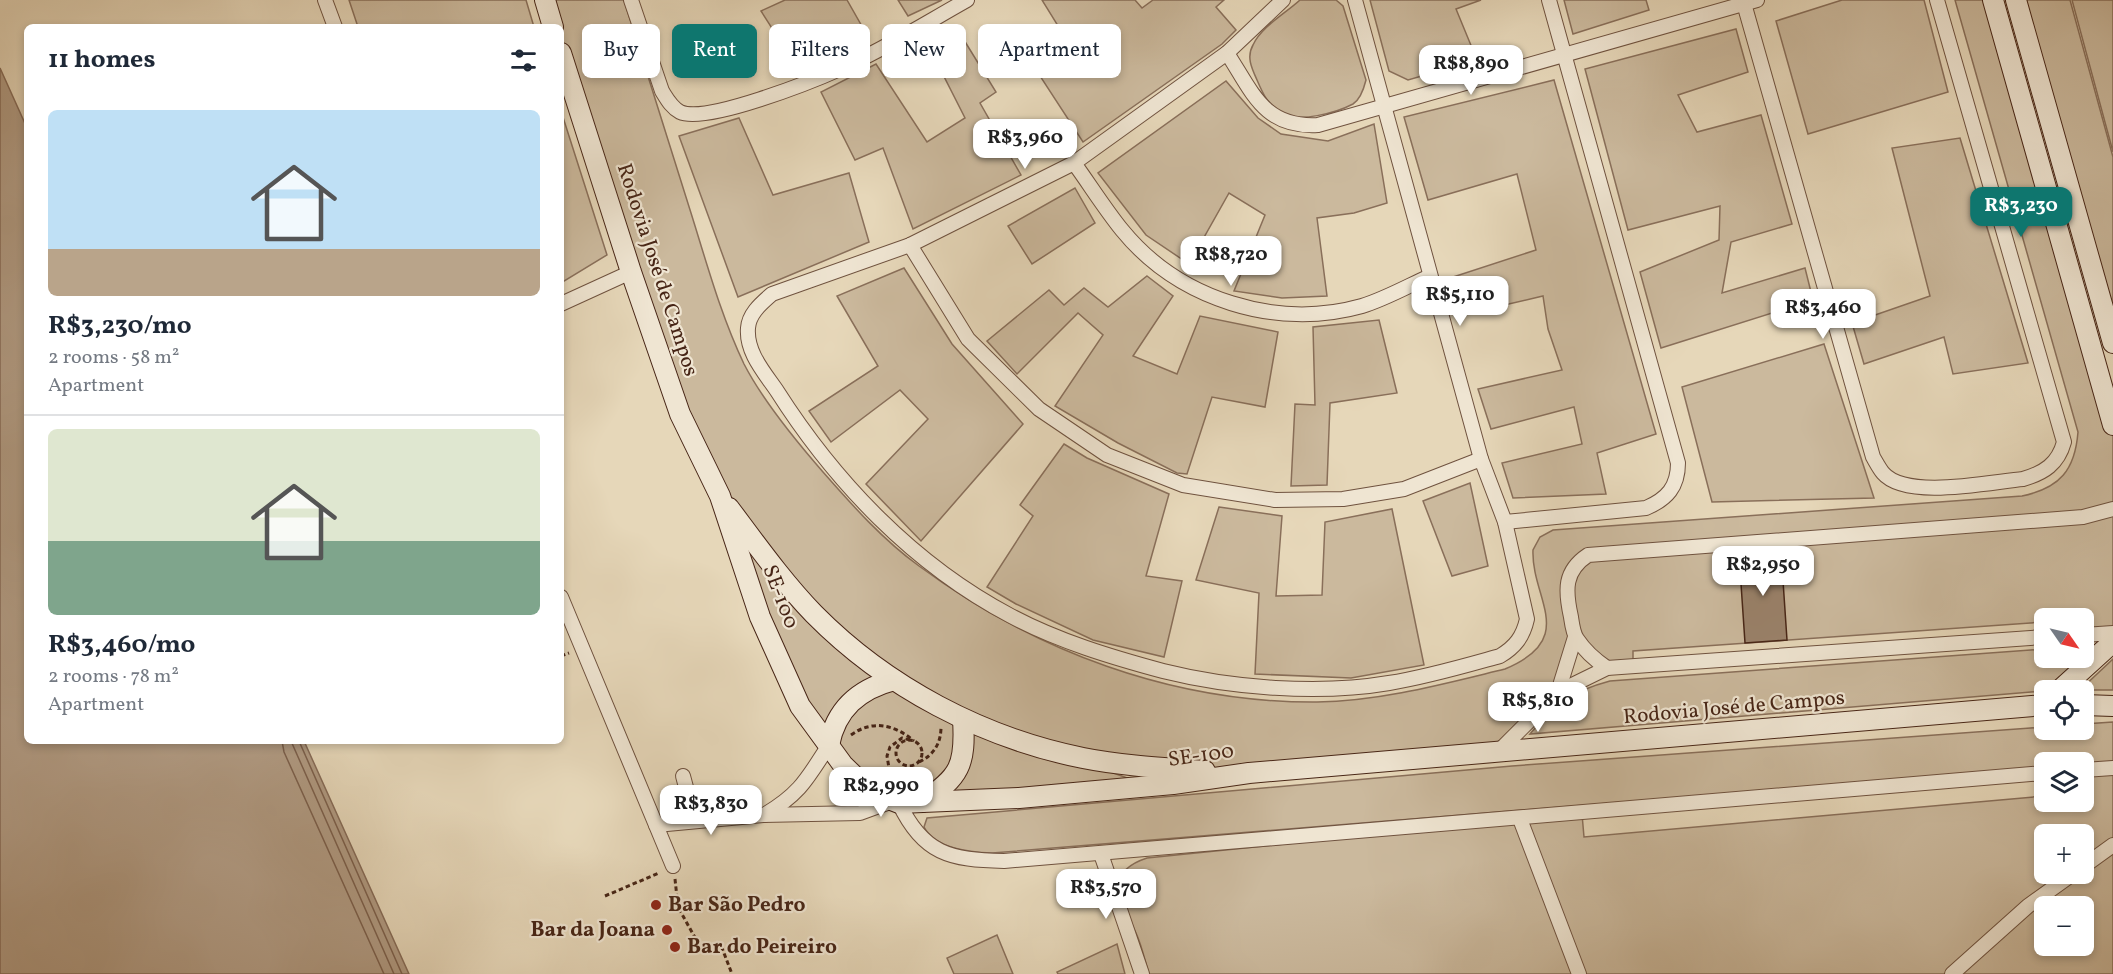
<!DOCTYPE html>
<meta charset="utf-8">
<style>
:root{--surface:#fff;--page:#f6f6f7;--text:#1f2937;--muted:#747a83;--line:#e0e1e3;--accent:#0f766e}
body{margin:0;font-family:Vollkorn,serif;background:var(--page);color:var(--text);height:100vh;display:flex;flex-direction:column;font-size:22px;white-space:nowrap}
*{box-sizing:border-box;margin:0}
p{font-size:20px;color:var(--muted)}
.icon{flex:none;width:33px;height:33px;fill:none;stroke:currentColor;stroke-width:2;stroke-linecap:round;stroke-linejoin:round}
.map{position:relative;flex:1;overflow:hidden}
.panel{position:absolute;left:24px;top:24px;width:540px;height:720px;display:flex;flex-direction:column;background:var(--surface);border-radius:9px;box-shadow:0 3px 9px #0003}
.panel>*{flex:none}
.hud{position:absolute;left:582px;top:24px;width:570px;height:54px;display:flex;gap:12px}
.needle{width:39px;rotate:124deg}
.tools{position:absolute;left:2034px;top:608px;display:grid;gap:12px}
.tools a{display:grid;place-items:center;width:60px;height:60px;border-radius:9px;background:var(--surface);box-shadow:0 3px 9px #0003;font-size:30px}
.price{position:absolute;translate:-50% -51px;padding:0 14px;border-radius:12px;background:#fff;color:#222;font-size:20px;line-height:39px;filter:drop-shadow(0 2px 3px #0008)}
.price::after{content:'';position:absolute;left:50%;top:36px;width:18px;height:14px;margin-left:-9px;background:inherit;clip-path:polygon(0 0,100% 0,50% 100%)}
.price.selected{background:var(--accent);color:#fff}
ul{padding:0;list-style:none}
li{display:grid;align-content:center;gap:12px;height:318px;padding:0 24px}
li+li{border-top:2px solid var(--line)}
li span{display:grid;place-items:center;height:186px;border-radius:9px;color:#555}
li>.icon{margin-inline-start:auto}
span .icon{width:108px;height:108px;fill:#fffc;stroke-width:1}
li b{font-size:26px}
h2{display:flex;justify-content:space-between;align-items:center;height:72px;padding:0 24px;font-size:26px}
.tag{padding:0 21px;border-radius:9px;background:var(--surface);box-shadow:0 3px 9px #0003;font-size:21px;line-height:54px}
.tag.selected{background:var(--accent);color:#fff}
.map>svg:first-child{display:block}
.green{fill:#cbb99d;stroke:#896f5a;stroke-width:1.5;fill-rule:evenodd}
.water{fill:#b09a82;stroke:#866b57;stroke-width:1.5}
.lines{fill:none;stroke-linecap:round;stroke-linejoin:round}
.shore{stroke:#7c604c;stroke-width:1.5}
.building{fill:#9a826b;stroke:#472516;stroke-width:1.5}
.street-casing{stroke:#6f523f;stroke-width:16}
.secondary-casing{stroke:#472516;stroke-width:22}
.path{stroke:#472516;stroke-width:3;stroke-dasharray:4.5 3;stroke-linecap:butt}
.street{stroke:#efe5d2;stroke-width:14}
.secondary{stroke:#efe5d2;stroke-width:20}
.poi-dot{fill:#8f2418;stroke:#efe5d2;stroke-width:2}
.labels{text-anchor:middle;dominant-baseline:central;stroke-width:4.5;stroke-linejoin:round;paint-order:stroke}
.street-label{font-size:21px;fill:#472516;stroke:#efe5d2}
.poi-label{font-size:21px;font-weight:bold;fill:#472516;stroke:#efe5d2;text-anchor:start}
</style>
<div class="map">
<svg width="2113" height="974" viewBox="0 0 2113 974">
<rect width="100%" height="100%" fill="#e6d7b9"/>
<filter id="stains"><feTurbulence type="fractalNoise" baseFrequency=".00333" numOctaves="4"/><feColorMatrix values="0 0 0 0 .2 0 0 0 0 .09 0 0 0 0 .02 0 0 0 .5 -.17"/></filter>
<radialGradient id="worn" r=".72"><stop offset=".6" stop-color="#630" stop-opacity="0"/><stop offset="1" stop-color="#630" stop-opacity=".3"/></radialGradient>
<g class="green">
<path d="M349 0H526L534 27H358Z"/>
<path d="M545 0H624C647 71 669 142 691 213 707 264 721 316 744 364 763 401 796 441 823 472 852 505 883 540 919 566 1034 651 1172 703 1317 702 1381 701 1443 684 1505 669 1579 638 1531 599 1533 550L1540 537 1553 530 2022 496C2060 488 2075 470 2078 432L1955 0H1993L2113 425V633L2084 635V618H2044V622L1633 651V667L1607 668 1575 637 1558 692 1497 753 1249 773 1055 752 1130 779 890 802 800 706 720 496 680 414 561 53V27ZM1780 540 1781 552 1739 554V543Z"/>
<path d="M785 0H847L868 37 798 69 761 11Z"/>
<path d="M898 0H942L908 16Z"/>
<path d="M1042 0H1135L1142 8 1153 0H1224L1216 7 1236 30 1222 44 1083 142 1040 76 1073 50Z"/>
<path d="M1300 0H1336L1343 6 1366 80C1364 88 1361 99 1353 104 1336 113 1299 123 1281 113 1268 105 1263 94 1257 80 1252 69 1246 57 1253 45 1261 27 1286 13 1300 0Z"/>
<path d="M1370 0H1481L1456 9 1477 60 1408 80 1389 71Z"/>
<path d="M1564 0H1646L1649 10 1573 34Z"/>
<path d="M1842 0H1924L1948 92 1808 134 1776 21Z"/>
<path d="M2016 0H2070L2113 157V342Z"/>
<path d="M2072 0H2113V152Z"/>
<path d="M956 27 996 92 980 103 1021 175 913 229 883 148 855 160 821 92 876 64 927 142 965 118 926 41Z"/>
<path d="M1736 29 1748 72 1678 95 1697 132 1761 115 1792 224 1731 242 1722 293 1805 268 1813 300 1661 348 1640 272 1719 240 1720 206 1628 230 1585 69Z"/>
<path d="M1554 80 1656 434 1597 453 1606 494 1513 498 1502 463 1582 444 1574 407 1491 429 1478 389 1562 370 1548 329 1543 296 1461 315 1450 278 1536 250 1517 174 1428 200 1404 117Z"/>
<path d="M1226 81 1258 118 1281 134 1328 141 1374 124 1387 203 1354 213 1317 218 1327 296 1282 298 1234 291 1265 215 1229 193 1189 264 1146 235 1098 173Z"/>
<path d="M561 111 607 255 561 283Z"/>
<path d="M739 118 773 195 849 173 869 242 738 297 679 136Z"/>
<path d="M1960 138 2028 363 1953 374 1944 337 1864 364 1852 323 1930 296 1892 148Z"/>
<path d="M1075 188 1095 223 1032 264 1008 226Z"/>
<path d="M904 268 952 344 1023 424 921 541 866 484 928 419 900 390 831 442 809 411 878 366 837 296Z"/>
<path d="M1147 276 1173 296 1133 356 1177 374 1200 316 1278 332 1265 407 1212 397 1187 474 1177 473 1118 443 1055 406 1103 335 1078 313 1017 374 987 341 1049 290 1064 305 1084 288 1108 307Z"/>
<path d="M1379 320 1397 393 1330 403 1327 485 1291 486 1295 404 1315 405 1313 327Z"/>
<path d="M1824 344 1874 498 1712 502 1682 387Z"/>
<path d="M1064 444 1087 458 1169 494 1146 576 1182 581 1164 657 1093 640 1016 604 987 587 1033 516 1020 505Z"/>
<path d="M1470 483 1488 566 1452 576 1423 501Z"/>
<path d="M1219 507 1282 516 1276 596 1322 595 1325 522 1392 509 1424 665 1351 678 1255 674 1259 593 1196 580Z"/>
<path d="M2084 646 2088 649V656L2043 691 1530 734C1555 704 1572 691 1610 681L2044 649V657H2084Z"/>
<path d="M2113 659V690H2080Z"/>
<path d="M2113 722V763L2084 765V762H2044V768L992 853C970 852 936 849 924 827L927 818 1512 766 2044 727V729H2084V724Z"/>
<path d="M2113 768V974H1149C1145 961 1142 946 1136 933 1122 902 1101 873 1147 858L1582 814 1584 837 2044 796V801H2084V770ZM2044 834H2084V873H2044ZM2044 906H2084V945H2044Z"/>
<path d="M997 935 1013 974H954L947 958Z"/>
<path d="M1117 944 1125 974H1058L1057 972Z"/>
</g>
<path class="water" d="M0 68 27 128V741H304L409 974H0Z"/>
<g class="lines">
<g class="shore">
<path d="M282 741 284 752 384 974"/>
<path d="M291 741 394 974"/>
<path d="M299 741 402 974"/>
</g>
</g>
<path class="building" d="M1781 551 1787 640 1745 643 1739 554Z"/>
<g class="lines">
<g class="street-casing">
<g id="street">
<path d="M325 0 335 27"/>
<path d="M631 0 662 91C667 99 671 107 680 112 706 124 813 81 842 68 885 49 926 23 967 0"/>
<path d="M1283 0 1227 53 1074 163 910 245 772 294C762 303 749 313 748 328 746 352 764 372 777 391 835 482 914 565 1011 616 1058 641 1111 657 1163 671 1231 688 1319 695 1389 683 1427 677 1464 666 1500 656 1515 647 1523 637 1527 619L1505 522 1481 459 1355 0"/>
<path d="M1743 0 1873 457C1876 462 1879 468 1883 473 1906 500 1990 482 2023 479 2044 473 2058 464 2064 442L1937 0"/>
<path d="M1227 53C1253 93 1264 128 1318 125L1757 0"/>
<path d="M1074 163C1090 185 1105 209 1122 230 1179 300 1277 330 1362 306 1385 299 1408 286 1430 276"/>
<path d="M910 245 968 339 1039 409 1107 455 1183 485 1275 500 1343 499 1404 489 1481 459"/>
<path d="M561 304 631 272"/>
<path d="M1505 522 1646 508C1667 499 1678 487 1678 463L1549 0"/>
<path d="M561 597 673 866"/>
<path d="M2084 635 2113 633"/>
<path d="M1607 668C1595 660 1585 651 1577 639 1573 633 1572 624 1571 617 1565 590 1564 571 1588 555L2083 517 2113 509"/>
<path d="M1558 692 1575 637"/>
<path d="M1497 753 1558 692 1607 668 2044 637"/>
<path d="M2084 770 2113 768"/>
<path d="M683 776 695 821"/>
<path d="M899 803C923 854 950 860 1004 861L2044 773"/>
<path d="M764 815C800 794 807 779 829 745"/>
<path d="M1520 819 1579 974"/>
<path d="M656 825 763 815 860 813 890 802"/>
<path d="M1101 854 1142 974"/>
<path d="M2084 866 2113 845"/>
<path d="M1952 974 2028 906 2074 873"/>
</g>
</g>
<g class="secondary-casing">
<g id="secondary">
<path d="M545 0 553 27"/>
<path d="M1993 0 2113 425"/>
<path d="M2016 0 2113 343"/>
<path d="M561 53 631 272 680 414 720 496 760 617 800 706 843 765 871 792 899 803 1019 798 1173 784 1249 773 2044 705"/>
<path d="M729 508C756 544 783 582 814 614 886 687 983 738 1083 758 1123 766 1164 768 1205 771"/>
<path d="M2060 690 2113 642"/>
<path d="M2084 705 2113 706"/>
<path d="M829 745C836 709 859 689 894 680"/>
<path d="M922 802C960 777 966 765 963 719"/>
</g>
</g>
<g class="path">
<path d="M561 656 569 653"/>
<path d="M851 735C873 719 895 725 914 741"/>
<circle cx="909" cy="753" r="13"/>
<path d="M919 762C934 755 941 743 941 727"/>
<path d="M891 780 887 756 890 747 902 738 910 740"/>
<path d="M675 879 678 907 703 952 722 948 732 974"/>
<path d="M605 896 659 873"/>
</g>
<use href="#street" class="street"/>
<use href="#secondary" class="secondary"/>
</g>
<g class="poi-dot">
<circle cx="656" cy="905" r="6"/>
<circle cx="667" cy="930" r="6"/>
<circle cx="675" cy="947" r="6"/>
</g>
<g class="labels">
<g class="street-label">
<text transform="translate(657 270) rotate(72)">Rodovia José de Campos</text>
<text transform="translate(780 597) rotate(69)">SE-100</text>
<text transform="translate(1734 708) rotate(-5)">Rodovia José de Campos</text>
<text transform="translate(1201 756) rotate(-8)">SE-100</text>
</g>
<g class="poi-label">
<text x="668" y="905">Bar São Pedro</text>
<text x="655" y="930" text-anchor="end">Bar da Joana</text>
<text x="687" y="947">Bar do Peireiro</text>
</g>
</g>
<rect width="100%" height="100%" filter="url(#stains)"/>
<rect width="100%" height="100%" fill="url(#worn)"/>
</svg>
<div class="tools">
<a><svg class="needle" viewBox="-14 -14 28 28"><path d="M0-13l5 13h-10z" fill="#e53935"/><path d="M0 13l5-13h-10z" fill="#747a83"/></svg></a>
<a><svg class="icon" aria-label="locate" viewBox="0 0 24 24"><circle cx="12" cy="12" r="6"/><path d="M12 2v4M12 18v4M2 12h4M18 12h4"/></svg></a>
<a><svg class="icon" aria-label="layers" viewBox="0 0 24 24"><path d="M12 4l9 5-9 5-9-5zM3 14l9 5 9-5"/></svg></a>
<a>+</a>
<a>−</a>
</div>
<b class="price" style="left:1471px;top:96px">R$8,890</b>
<b class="price" style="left:1025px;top:170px">R$3,960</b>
<b class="price selected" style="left:2021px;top:238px">R$3,230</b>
<b class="price" style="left:1231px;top:287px">R$8,720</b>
<b class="price" style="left:1460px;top:327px">R$5,110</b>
<b class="price" style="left:1823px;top:340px">R$3,460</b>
<b class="price" style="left:1763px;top:597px">R$2,950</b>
<b class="price" style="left:1538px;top:733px">R$5,810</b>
<b class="price" style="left:881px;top:818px">R$2,990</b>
<b class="price" style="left:711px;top:836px">R$3,830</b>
<b class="price" style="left:1106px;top:920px">R$3,570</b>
<div class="hud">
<a class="tag">Buy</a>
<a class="tag selected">Rent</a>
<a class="tag">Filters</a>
<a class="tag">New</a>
<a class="tag">Apartment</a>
</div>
<section class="panel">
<h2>11 homes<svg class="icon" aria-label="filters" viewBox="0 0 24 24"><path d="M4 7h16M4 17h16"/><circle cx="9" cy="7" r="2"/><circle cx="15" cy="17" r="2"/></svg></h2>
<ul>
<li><span style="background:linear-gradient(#bfe0f5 75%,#b9a48a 0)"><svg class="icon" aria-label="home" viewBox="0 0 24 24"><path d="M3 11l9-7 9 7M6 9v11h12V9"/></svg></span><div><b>R$3,230/mo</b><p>2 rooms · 58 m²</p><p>Apartment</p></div></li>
<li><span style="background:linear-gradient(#dfe7d0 60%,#7fa58c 0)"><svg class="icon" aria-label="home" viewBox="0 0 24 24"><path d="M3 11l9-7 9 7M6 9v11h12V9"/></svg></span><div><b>R$3,460/mo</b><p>2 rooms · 78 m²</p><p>Apartment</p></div></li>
</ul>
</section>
</div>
